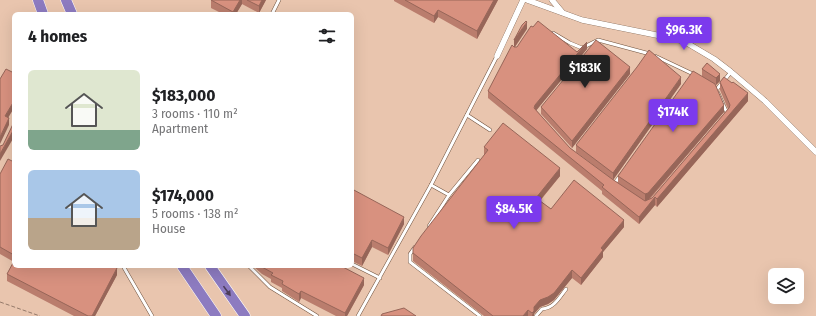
<!DOCTYPE html>
<meta charset="utf-8">
<style>
:root{--surface:#fff;--page:#f6f6f6;--text:#202124;--muted:#757577;--accent:#7c3aed}
body{margin:0;font-family:"Fira Sans Condensed",sans-serif;background:var(--page);color:var(--text);height:100vh;display:flex;flex-direction:column;font-size:15px;white-space:nowrap}
*{box-sizing:border-box;margin:0}
p{font-size:13px;color:var(--muted)}
.icon{flex:none;width:22px;height:22px;fill:none;stroke:currentColor;stroke-width:2;stroke-linecap:round;stroke-linejoin:round}
.map{position:relative;flex:1;overflow:hidden}
.details{position:absolute;left:12px;top:12px;width:342px;height:256px;display:flex;flex-direction:column;background:var(--surface);border-radius:6px;box-shadow:0 4px 16px #0002}
.details>*{flex:none}
.tools{position:absolute;left:768px;top:268px;display:grid;gap:8px}
.tools a{display:grid;place-items:center;width:36px;height:36px;border-radius:6px;background:var(--surface);box-shadow:0 4px 16px #0002;font-size:20px}
.price{position:absolute;translate:-50% -34px;padding:0 9px;border-radius:4px;background:var(--accent);color:#fff;font-size:13px;line-height:26px;filter:drop-shadow(0 1px 2px #0008)}
.price::after{content:'';position:absolute;left:50%;top:24px;width:12px;height:9px;margin-left:-6px;background:inherit;clip-path:polygon(0 0,100% 0,50% 100%)}
.price.on{background:#222;color:#fff}
ul{padding:0;list-style:none}
li{display:flex;align-items:center;gap:12px;height:100px;padding:0 16px}
li span{display:grid;place-items:center;flex:none;width:112px;height:80px;border-radius:6px;color:#555}
li>.icon{margin-inline-start:auto}
span .icon{width:48px;height:48px;fill:#fffc;stroke-width:1}
li b{font-size:17px}
h2{display:flex;justify-content:space-between;align-items:center;height:48px;padding:0 16px;font-size:17px}
.map>svg:first-child{display:block}
.lines{fill:none;stroke-linecap:round;stroke-linejoin:round}
.lane-casing{stroke:#71533e;stroke-width:4}
.street-casing{stroke:#71533e;stroke-width:6}
.highway-casing{stroke:#fff;stroke-width:11}
.path{stroke:#957a6a;stroke-width:1;stroke-dasharray:4 2;stroke-linecap:butt}
.lane{stroke:#fff;stroke-width:3}
.street{stroke:#fff;stroke-width:5.5}
.highway{stroke:#8d7bc0;stroke-width:10}
.wall{fill:#ba7d6d}
.shaded-wall{fill:#976659}
.building{fill:#d8917f;stroke:#976659}
.oneway{fill:#4c3d59}
</style>
<div class="map">
<svg width="816" height="316" viewBox="0 0 816 316">
<rect width="100%" height="100%" fill="#e9c5ae"/>
<g class="lines">
<g class="lane-casing">
<g id="lane">
<path d="M272 14 279 0"/>
<path d="M553 33 570 43 582 48 598 40 650 54"/>
<path d="M655 56 693 74"/>
<path d="M715 88 717 89 731 72"/>
<path d="M718 93 727 113"/>
<path d="M467 115 490 130"/>
<path d="M614 184 621 175"/>
<path d="M431 185 449 195 478 160"/>
<path d="M429 226 449 195"/>
<path d="M415 247 410 254V262L480 316"/>
<path d="M352 264 380 278"/>
<path d="M123 266 152 316"/>
<path d="M249 266 270 287 317 316"/>
<path d="M358 316 431 185 497 56"/>
<path d="M536 316 542 309C554 308 559 298 566 289"/>
</g>
</g>
<g class="street-casing">
<g id="street">
<path d="M527 0 582 20 676 39 687 43 714 59 731 72 765 101 816 152"/>
<path d="M552 0 562 12"/>
<path d="M497 56 523 0"/>
</g>
</g>
<g class="highway-casing">
<g id="highway">
<path d="M38 0 43 14"/>
<path d="M66 0 72 14"/>
<path d="M182 266 216 316"/>
<path d="M210 266 245 316"/>
</g>
</g>
<path class="path" d="M0 302 40 316"/>
<use href="#lane" class="lane"/>
<use href="#street" class="street"/>
<use href="#highway" class="highway"/>
</g>
<g class="wall">
<path d="M211 0H266L259 13 242 4 236 14H223L211 8Z"/>
<path d="M394 0H498L477 39 438 17 434 23 394 1Z"/>
<path d="M533 27 577 52 587 49 536 110 570 148 618 183V176L702 76V69L707 63 720 81 716 85 715 84 724 112 650 199 652 198 728 109 720 90V82L748 101 657 207 655 205 639 224 602 194V191L488 98V91L514 47 527 29 515 47H517Z"/>
<path d="M630 74 572 148 541 114V107Z"/>
<path d="M681 84 613 180 576 152V145Z"/>
<path d="M484 147 560 176 540 201 551 209 624 227 603 252V257L581 285 572 278 554 300 548 304 540 307 534 314V316H484L413 261V248L485 155 484 154Z"/>
<path d="M14 162V266L117 275 95 316H74L7 281V274L14 262 0 254V174Z"/>
<path d="M352 189 404 224 388 255 372 247 362 266 352 261Z"/>
<path d="M254 266H341L364 285 347 316H336L301 298 299 302 282 291V288L271 282V279L262 274 254 267Z"/>
</g>
<g class="shaded-wall">
<path d="M240 0H242V4L236 14H233V12Z"/>
<path d="M262 0H266L259 13V6Z"/>
<path d="M494 0H498L477 39V31Z"/>
<path d="M438 10V17L434 23V16Z"/>
<path d="M527 22V29L514 48V40Z"/>
<path d="M587 42V49L535 112V105Z"/>
<path d="M630 67V74L572 148V141Z"/>
<path d="M720 74V81L716 85V78Z"/>
<path d="M681 77V84L613 180V173Z"/>
<path d="M748 93V101L657 207V199Z"/>
<path d="M14 101V108L5 123V116Z"/>
<path d="M724 105V112L648 200 645 202V194Z"/>
<path d="M9 118V125L0 144V137Z"/>
<path d="M14 129V137L0 161V154Z"/>
<path d="M560 168V176L536 205V198Z"/>
<path d="M655 197V205L639 224V217Z"/>
<path d="M404 217V224L388 255V248Z"/>
<path d="M624 220V227L603 252V257L581 285V278L601 248Z"/>
<path d="M372 240V247L362 266V258Z"/>
<path d="M117 268V275L95 316H92Z"/>
<path d="M572 270V278L554 300 548 304 540 307 534 314V316H532L534 307 540 300Z"/>
<path d="M364 278V285L347 316H345V313Z"/>
<path d="M301 291V298L299 302V294Z"/>
<path d="M528 310V316H523Z"/>
</g>
<g class="building">
<path d="M211 0H240L233 12Z"/>
<path d="M247 0H262L259 6Z"/>
<path d="M405 0H494L477 31 438 10 434 16Z"/>
<path d="M526 21 527 22 514 40 522 25Z"/>
<path d="M538 21 577 52 587 42 535 105 534 108 570 148 612 179 645 201 652 198 729 108 730 105 720 82 724 77 732 83 733 82 748 93 657 199 655 197 639 217 602 187 604 185 488 91 512 45 514 47H517L531 26 533 27Z"/>
<path d="M596 40 630 67 572 141 541 107Z"/>
<path d="M649 50 681 77 613 173 576 145 637 67Z"/>
<path d="M707 63 720 74 716 78 702 69Z"/>
<path d="M6 69 14 73V101L5 116 9 118 0 137V79Z"/>
<path d="M693 71 715 84 724 105 648 193 645 194 618 176Z"/>
<path d="M14 122V129L0 154V146L3 145Z"/>
<path d="M503 123 560 168 536 198 551 209 574 180 624 220 601 248 603 250 581 278 572 270 554 293 548 297 540 300 534 307V311L532 313 528 310 523 316H493L413 253V248L421 236 488 150 484 147Z"/>
<path d="M8 159 14 162V255L0 247V174Z"/>
<path d="M352 189 404 217 388 248 372 240 362 258 352 253Z"/>
<path d="M14 261V266H114L117 268 92 316H88L7 274Z"/>
<path d="M260 266H341L364 278 345 313 301 291 299 294 282 284 283 281 271 275 273 273Z"/>
<path d="M404 308 416 316H381L382 314Z"/>
</g>
<defs><path id="oneway-solid" d="M-6-.8H1V-3.2L6.5 0L1 3.2V.8H-6Z"/></defs>
<use class="oneway" href="#oneway-solid" transform="translate(227 291) rotate(54)"/>
</svg>
<div class="tools">
<a><svg class="icon" aria-label="layers" viewBox="0 0 24 24"><path d="M12 4l9 5-9 5-9-5zM3 14l9 5 9-5"/></svg></a>
</div>
<b class="price" style="left:684px;top:51px">$96.3K</b>
<b class="price on" style="left:585px;top:89px">$183K</b>
<b class="price" style="left:673px;top:133px">$174K</b>
<b class="price" style="left:514px;top:230px">$84.5K</b>
<section class="details">
<h2>4 homes<svg class="icon" aria-label="filters" viewBox="0 0 24 24"><path d="M4 7h16M4 17h16"/><circle cx="9" cy="7" r="2"/><circle cx="15" cy="17" r="2"/></svg></h2>
<ul>
<li><span style="background:linear-gradient(#dfe7d0 75%,#7fa58c 0)"><svg class="icon" aria-label="home" viewBox="0 0 24 24"><path d="M3 11l9-7 9 7M6 9v11h12V9"/></svg></span><div><b>$183,000</b><p>3 rooms · 110 m²</p><p>Apartment</p></div></li>
<li><span style="background:linear-gradient(#a9c7e8 60%,#b9a48a 0)"><svg class="icon" aria-label="home" viewBox="0 0 24 24"><path d="M3 11l9-7 9 7M6 9v11h12V9"/></svg></span><div><b>$174,000</b><p>5 rooms · 138 m²</p><p>House</p></div></li>
</ul>
</section>
</div>
